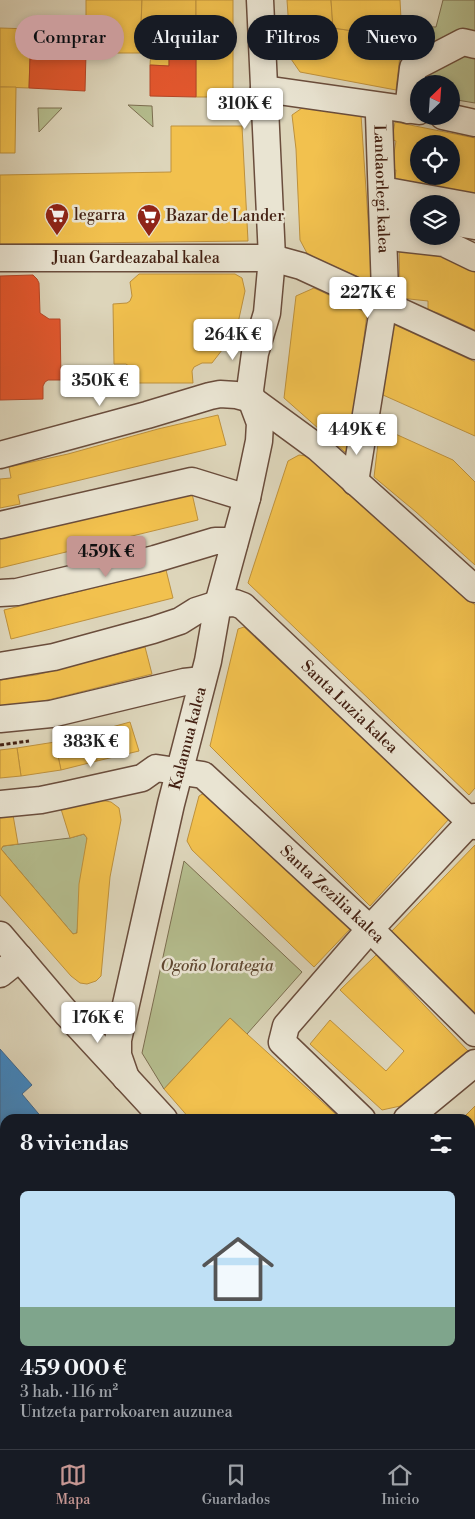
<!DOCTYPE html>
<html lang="es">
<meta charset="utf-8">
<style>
:root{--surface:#171b24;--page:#242831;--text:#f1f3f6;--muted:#9ea1a6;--line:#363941;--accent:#c59692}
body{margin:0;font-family:"Libre Bodoni",serif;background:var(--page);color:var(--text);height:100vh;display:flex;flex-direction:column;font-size:19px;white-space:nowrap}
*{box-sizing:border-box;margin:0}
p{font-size:16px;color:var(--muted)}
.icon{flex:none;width:28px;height:28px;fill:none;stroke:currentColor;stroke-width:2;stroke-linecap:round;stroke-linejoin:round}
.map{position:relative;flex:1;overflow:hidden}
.sheet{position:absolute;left:0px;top:1114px;width:475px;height:336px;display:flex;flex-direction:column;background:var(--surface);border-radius:15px 15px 0 0;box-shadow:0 2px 8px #0003}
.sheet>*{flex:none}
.guide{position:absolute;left:15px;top:15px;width:445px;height:45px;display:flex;gap:10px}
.needle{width:32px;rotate:25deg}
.tools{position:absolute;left:410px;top:75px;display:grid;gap:10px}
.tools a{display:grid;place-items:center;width:50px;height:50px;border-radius:50%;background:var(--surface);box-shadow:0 2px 8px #0003;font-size:25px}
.price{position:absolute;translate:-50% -42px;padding:0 11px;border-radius:5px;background:#fff;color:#222;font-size:16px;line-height:32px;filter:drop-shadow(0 1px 2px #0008)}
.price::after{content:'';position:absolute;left:50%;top:30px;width:15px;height:11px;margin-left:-8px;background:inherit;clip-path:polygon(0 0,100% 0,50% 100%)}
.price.on{background:var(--accent);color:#111}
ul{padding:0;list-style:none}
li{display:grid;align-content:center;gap:10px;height:265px;padding:0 20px}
li span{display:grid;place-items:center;height:155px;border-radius:8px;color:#555}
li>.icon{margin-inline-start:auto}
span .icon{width:90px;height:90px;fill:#fffc;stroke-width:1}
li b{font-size:21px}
h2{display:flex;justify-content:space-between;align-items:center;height:60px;padding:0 20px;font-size:21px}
.chip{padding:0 18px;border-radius:22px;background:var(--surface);box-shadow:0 2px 8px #0003;font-size:18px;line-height:45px}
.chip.on{background:var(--accent);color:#111}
.tabs{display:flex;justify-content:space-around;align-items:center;height:70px;border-top:1px solid var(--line);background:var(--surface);font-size:14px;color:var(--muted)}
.tabs a{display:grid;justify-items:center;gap:2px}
.tabs .on{color:var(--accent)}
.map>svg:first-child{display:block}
.green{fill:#b4bc8d;stroke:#7c6e50}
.homes{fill:#f2c14e;stroke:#be913c;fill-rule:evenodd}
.shops{fill:#e4572e;stroke:#b44626}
.schools{fill:#3f88c5;stroke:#40698f}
.industry{fill:#8d8d92;stroke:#776c6c}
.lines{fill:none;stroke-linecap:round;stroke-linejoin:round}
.minor-casing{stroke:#6a4d3c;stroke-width:29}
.path{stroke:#432012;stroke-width:3;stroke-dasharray:4 2.5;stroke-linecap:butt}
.minor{stroke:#e9e4d2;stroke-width:26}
.labels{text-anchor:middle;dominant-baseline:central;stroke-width:5;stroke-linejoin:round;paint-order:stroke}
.street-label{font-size:16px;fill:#432012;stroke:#e9e4d2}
.poi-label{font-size:16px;fill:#432012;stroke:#e9e4d2;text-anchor:start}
.park-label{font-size:16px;font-style:italic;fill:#5f4731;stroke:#e9e4d2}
</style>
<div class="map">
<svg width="475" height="1449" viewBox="0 0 475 1449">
<rect width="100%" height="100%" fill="#ddd5ba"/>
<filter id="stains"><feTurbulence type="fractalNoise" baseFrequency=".004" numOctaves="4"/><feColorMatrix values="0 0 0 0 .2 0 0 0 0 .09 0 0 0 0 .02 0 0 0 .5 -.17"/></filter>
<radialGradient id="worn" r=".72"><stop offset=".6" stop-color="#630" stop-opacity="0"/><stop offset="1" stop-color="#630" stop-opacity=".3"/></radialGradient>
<g class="green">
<path d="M443 0H475V103L451 99V84H419V94L396 90 402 38 401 26 436 27Z"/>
<path d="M128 105 152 106 153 127Z"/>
<path d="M38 108H62L39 132Z"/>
<path d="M84 834 87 838 77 933 73 934 1 849 3 846 70 838Z"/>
<path d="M184 861 302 972 247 1034 230 1018 164 1089 142 1053Z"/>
</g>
<g class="homes">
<path d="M86 0H142L140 53H89V40H83V26H86Z"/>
<path d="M142 0H196V22H189V58L169 57V66L150 65 151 50H140Z"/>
<path d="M196 0H233V50L189 51V22H196Z"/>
<path d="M287 0H331L333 28 402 38 396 90 300 72 291 59Z"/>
<path d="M331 0H400L402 38 333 28Z"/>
<path d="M0 28 31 29 29 88 0 87Z"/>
<path d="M208 50H233V97H196V58H189V51L208 52Z"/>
<path d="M0 87H16L15 153H0Z"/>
<path d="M305 106 361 115 372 279H363L308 255 300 240 296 149 292 115Z"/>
<path d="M395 122 475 138V207L393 192 396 170 391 171 396 141 392 140ZM419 144H451V176H419Z"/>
<path d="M171 126H242L248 241 0 244V175L171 172Z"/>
<path d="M399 238 475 258V330L438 313 428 310V301L400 298Z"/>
<path d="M139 274H235L242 278 245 291 238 323 229 341 212 363H202L194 367 192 371 193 383H133V369L126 364H114L113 304 127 303 130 301 132 296 130 282Z"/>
<path d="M314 288 367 313 350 450 345 452 284 398 296 296Z"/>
<path d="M393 324 475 362V436L383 395Z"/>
<path d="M218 415 226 445 18 495 20 504 0 508V479L11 478 9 467 68 454 158 429Z"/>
<path d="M380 427 453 460 475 482V565L416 512 374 477Z"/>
<path d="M299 455 307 456 475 605V788L469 795 248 583 288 461Z"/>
<path d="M191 489 198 520 0 568V537Z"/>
<path d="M166 570 173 598 11 639 4 610Z"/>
<path d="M244 627 449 819 370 906 210 746 238 629Z"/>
<path d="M145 647 152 674 44 701 0 708V680L36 675Z"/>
<path d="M130 722 139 751 97 761 90 733Z"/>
<path d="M90 733 97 761 61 770 55 742Z"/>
<path d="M55 742 61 770 21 776 17 748Z"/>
<path d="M17 748 21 776 0 778V750Z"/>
<path d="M206 792 352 927 314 967 192 850 187 841 199 796Z"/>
<path d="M100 800 111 802 119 808 121 820 110 877 101 976 96 981 87 984 80 983 71 976 0 895V817L13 815 18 844 3 846 1 849 73 934 77 933 79 884 87 838 84 834 70 838 61 809Z"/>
<path d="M475 845V1014L391 932Z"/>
<path d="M376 955 469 1052 405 1105 382 1110 310 1044 330 1020 386 1071 404 1051 340 990Z"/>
<path d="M230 1018 247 1034 341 1119H190L164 1089Z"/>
<path d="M475 1106V1147L470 1141V1119H462Z"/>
<path d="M475 1184V1221L470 1225V1188Z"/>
<path d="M475 1309V1346L470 1350V1314Z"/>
<path d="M470 1395 475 1401V1424L470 1428Z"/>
<path d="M475 1435V1449H457L462 1445H470V1439Z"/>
<rect x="261" y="1445" width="116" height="4"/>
</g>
<g class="shops">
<path d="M31 26H83V40H89V53H86L85 91 29 88Z"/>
<path d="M169 57 196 58V97L150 96V65L169 66Z"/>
<path d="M33 275 37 279 39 283 40 313 49 319H60L61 380H48L45 382 43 386V399L0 400V276Z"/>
</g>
<g class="schools">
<path d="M0 1049 32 1085 22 1094 43 1119H5V1164L0 1159Z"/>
<path d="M5 1181V1217L0 1211 1 1184Z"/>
<path d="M5 1232V1310L2 1313 0 1311V1236Z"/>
<path d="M5 1349V1445H19L17 1449H0V1354Z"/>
</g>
<path class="industry" d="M139 1445H225V1449H137Z"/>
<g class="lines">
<g class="minor-casing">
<g id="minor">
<path d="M264 89 419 111"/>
<path d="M408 110 413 68 463 42 475 45"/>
<path id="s1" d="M379 115 385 292"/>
<path d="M443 116 475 123"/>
<path d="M475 207 393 192 394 211 399 238 444 243 475 258"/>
<path d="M383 208 419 216"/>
<path d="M451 222 475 226"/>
<path id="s2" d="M0 258H272L301 266 475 346"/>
<path d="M0 455 147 415 210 396 220 394 236 395 251 399 318 448 475 589"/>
<path d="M355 482 384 303"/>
<path d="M0 525 192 481 247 498"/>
<path d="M0 593 17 592 155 559 215 541H226L234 544"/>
<path id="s3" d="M0 666 54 657 153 630 180 621 196 611 218 604 235 603 243 606 475 826"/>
<path d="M0 719 51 714 184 682 202 680"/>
<path id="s4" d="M0 804 41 800 65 795 142 778 156 768 203 775 370 929 475 1033"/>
<path d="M0 935 68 1015 164 1119"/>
<path d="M0 974 20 958"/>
<path id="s5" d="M126 1078 118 1055V1040L171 804 208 661 218 604 247 498 259 441 260 423 251 399 250 390 255 353 267 313 272 258 260 0"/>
<path d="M362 1119 282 1042 286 1026 370 929 475 817"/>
<path d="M407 1119 475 1063"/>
<path d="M392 1445 393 1449"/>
<path d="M434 1445 436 1449"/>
<path d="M82 1449 84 1445"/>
<path d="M243 1449 244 1445"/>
</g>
</g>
<g class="path">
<path d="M131 383V397"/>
<path d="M0 745 29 741"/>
<path d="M470 1304 474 1310"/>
<path d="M115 1449V1445"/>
</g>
<use href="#minor" class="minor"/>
</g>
<defs>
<g id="supermarket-pin" transform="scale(1.25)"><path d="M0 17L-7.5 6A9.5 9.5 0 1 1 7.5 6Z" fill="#8f2418" stroke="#e9e4d2"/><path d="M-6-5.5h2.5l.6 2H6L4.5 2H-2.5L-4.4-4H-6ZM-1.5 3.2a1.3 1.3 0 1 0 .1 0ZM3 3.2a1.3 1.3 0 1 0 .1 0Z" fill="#fff"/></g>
</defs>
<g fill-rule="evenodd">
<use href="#supermarket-pin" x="57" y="215"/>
<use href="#supermarket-pin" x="149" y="216"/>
</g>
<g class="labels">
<g class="street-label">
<text stroke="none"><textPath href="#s1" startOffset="74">Landaorlegi kalea</textPath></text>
<text stroke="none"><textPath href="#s2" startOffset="136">Juan Gardeazabal kalea</textPath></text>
<text stroke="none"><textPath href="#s3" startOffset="400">Santa Luzia kalea</textPath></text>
<text stroke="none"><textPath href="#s5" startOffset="349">Kalamua kalea</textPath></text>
<text stroke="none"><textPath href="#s4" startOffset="385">Santa Zezilia kalea</textPath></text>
</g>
<g class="poi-label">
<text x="74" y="215">legarra</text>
<text x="166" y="216">Bazar de Lander</text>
</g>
<g class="park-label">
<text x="217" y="966">Ogoño lorategia</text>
</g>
</g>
<rect width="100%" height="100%" filter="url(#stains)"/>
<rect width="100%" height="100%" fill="url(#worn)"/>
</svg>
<div class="tools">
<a><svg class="needle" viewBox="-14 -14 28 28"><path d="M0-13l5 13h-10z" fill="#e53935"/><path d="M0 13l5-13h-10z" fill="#9ea1a6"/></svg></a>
<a><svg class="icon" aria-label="locate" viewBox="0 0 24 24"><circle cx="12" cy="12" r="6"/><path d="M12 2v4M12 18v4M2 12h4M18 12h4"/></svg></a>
<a><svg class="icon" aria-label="layers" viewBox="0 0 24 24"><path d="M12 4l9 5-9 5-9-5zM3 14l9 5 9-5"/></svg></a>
</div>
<b class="price" style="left:245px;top:130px">310K €</b>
<b class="price" style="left:368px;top:319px">227K €</b>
<b class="price" style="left:233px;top:361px">264K €</b>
<b class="price" style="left:100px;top:407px">350K €</b>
<b class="price" style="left:357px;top:456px">449K €</b>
<b class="price on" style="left:106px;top:578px">459K €</b>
<b class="price" style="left:91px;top:768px">383K €</b>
<b class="price" style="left:98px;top:1044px">176K €</b>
<div class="guide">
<a class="chip on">Comprar</a>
<a class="chip">Alquilar</a>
<a class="chip">Filtros</a>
<a class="chip">Nuevo</a>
</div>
<section class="sheet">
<h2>8 viviendas<svg class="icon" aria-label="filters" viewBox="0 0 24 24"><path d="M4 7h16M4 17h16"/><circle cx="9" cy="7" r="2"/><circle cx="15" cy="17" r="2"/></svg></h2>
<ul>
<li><span style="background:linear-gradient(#bfe0f5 75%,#7fa58c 0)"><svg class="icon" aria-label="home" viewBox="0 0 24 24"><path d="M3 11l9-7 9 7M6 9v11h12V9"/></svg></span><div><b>459 000 €</b><p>3 hab. · 116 m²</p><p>Untzeta parrokoaren auzunea</p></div></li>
</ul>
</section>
</div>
<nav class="tabs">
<a class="on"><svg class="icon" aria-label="map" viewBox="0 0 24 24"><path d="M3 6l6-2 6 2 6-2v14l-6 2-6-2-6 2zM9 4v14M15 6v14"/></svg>Mapa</a>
<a><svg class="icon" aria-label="saved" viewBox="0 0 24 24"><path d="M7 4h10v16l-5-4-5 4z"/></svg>Guardados</a>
<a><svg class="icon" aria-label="home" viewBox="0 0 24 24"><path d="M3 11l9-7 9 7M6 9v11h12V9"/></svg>Inicio</a>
</nav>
